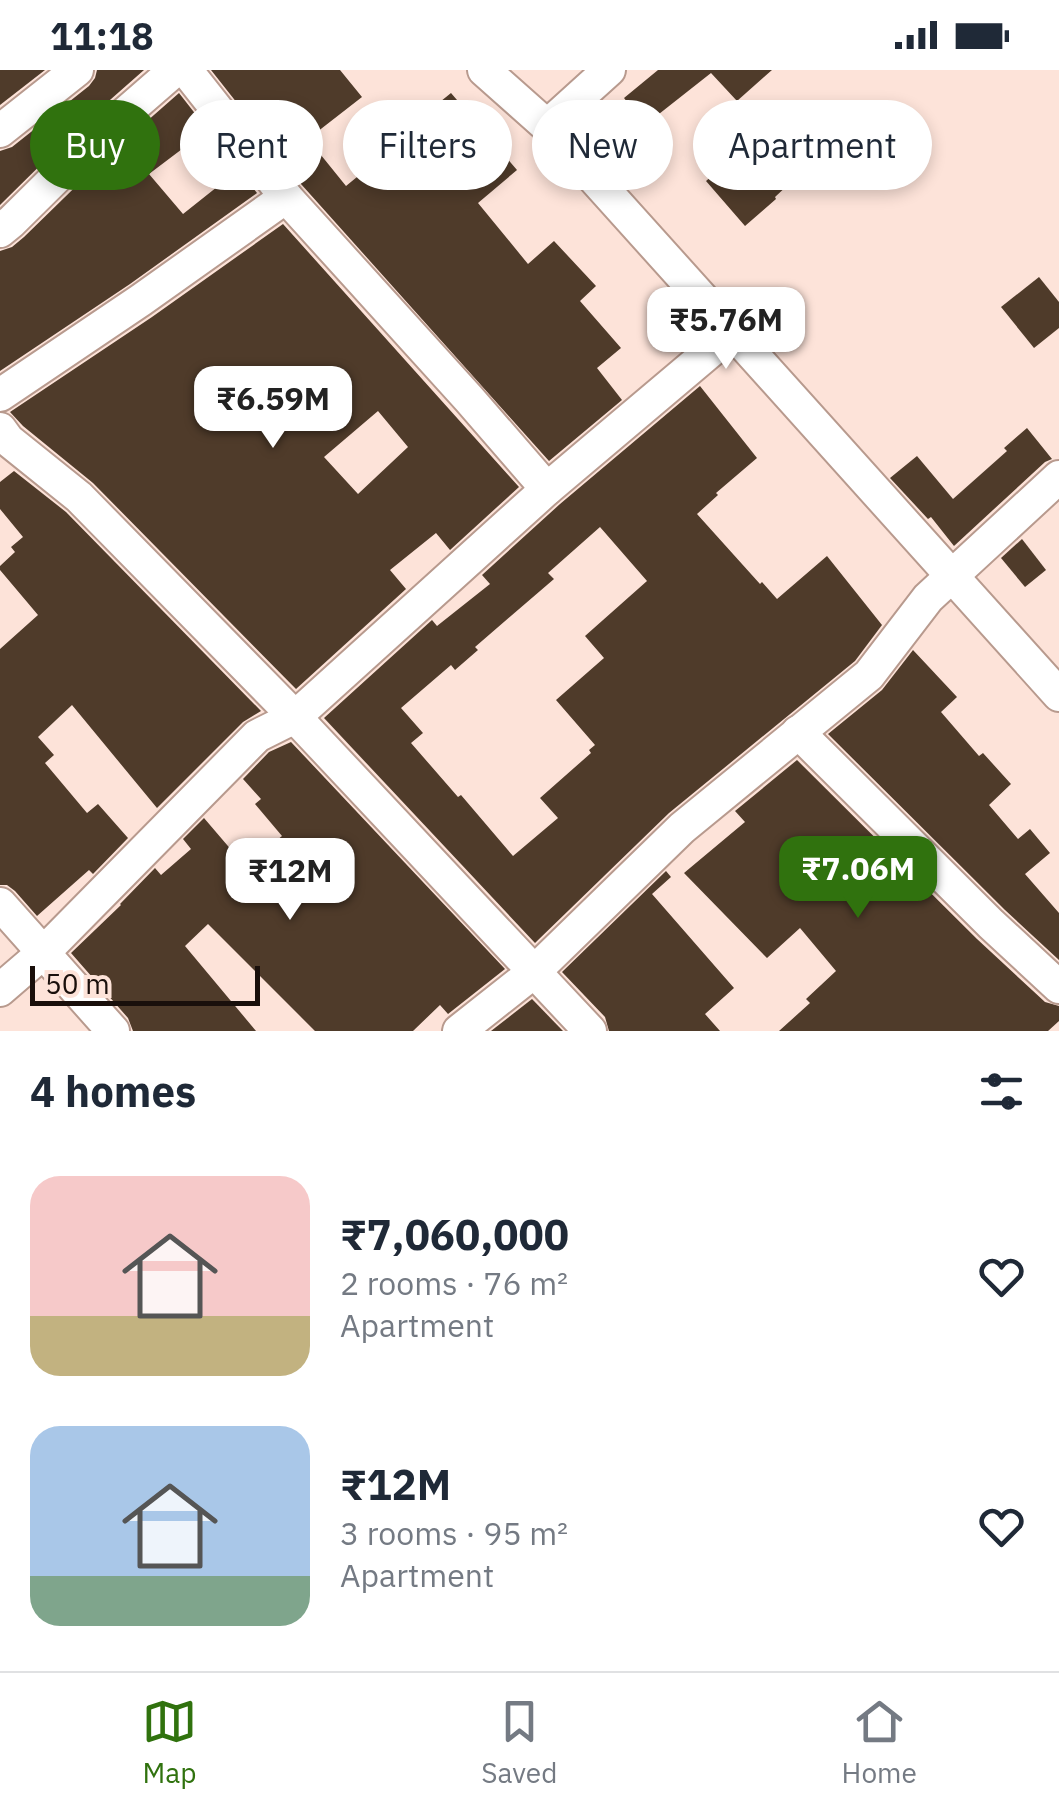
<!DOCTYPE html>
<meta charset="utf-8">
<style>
:root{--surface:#fff;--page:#f6f6f7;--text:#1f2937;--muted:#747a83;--line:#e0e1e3;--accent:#30720e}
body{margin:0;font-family:"IBM Plex Sans",sans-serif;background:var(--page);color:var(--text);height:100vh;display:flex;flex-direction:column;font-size:38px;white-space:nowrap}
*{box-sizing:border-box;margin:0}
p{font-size:32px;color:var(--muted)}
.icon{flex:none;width:55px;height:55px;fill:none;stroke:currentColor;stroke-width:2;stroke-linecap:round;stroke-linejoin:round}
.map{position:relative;height:961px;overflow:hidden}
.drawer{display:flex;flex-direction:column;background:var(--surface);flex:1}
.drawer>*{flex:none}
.guide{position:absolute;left:30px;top:30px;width:1000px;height:90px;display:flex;gap:20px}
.scale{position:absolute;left:30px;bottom:25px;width:230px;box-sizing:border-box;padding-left:10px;border:5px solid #190f0b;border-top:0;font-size:28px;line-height:35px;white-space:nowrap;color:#190f0b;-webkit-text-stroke:8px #fde3d9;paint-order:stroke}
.price{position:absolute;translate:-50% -85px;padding:0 22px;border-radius:20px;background:#fff;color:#222;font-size:32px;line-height:65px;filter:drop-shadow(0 2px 5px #0008)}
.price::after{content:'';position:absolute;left:50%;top:60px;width:30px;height:22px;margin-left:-15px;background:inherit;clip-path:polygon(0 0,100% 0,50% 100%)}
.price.active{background:var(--accent);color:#fff}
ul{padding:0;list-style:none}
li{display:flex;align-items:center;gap:30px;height:250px;padding:0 30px}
li span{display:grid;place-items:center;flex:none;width:280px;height:200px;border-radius:30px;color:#555}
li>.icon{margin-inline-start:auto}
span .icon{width:120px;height:120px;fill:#fffc;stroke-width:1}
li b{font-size:42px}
h2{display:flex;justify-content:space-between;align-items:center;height:120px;padding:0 30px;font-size:42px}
.tag{padding:0 35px;border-radius:45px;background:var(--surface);box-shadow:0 5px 15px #0003;font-size:35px;line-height:90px}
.tag.active{background:var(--accent);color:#fff}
.status{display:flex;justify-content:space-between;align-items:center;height:70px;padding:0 50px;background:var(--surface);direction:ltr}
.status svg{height:28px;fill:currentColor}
.menu{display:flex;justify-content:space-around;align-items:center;height:140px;border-top:2px solid var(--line);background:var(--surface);font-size:28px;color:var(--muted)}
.menu a{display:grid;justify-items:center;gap:5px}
.menu .active{color:var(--accent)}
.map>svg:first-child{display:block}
.building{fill:#4f3b2a;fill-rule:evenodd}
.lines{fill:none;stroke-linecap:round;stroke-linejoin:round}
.street-casing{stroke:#b89a8e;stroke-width:36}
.street{stroke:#fff;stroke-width:32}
</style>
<div class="status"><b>11:18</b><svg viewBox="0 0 49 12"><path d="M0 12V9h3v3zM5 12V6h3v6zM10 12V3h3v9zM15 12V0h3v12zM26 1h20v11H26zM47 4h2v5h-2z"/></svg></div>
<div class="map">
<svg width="1059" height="961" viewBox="0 0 1059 961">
<rect width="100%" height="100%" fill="#fde3d9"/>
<g class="building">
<path d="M0 0H45L0 35Z"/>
<path d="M97 0H144L77 59 0 135V81L12 77 89 16 95 8Z"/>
<path d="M211 0H340L362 27 308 69 346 116 418 57 414 53 451 23 517 100 478 133 528 194 554 171 596 216 580 231 621 278 597 298 622 330 549 391 301 114Z"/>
<path d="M658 0H772L737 31 711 3 645 55 624 28Z"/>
<path d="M179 23 257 123 130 214 0 301V181L12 177 24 167 105 88ZM190 73 222 113 183 144 149 104Z"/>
<path d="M766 59 804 100 775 127 776 129 745 156 706 111Z"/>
<path d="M283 154 519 417 450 480 436 463 390 500 406 519 296 619 93 413 23 356 10 342 152 247ZM378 341 408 377 358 424 324 387Z"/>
<path d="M1039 207 1059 232V258L1034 278 1001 237Z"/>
<path d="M700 316 757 388 716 423 718 425 697 444 760 514 762 512 777 529 827 486 882 555 855 591 669 743 535 873 324 648 432 550 437 556 490 514 482 505 560 434ZM600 457 647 511 585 566 604 588 556 630 595 675 589 680 591 683 540 728 558 748 513 786 461 725 458 727 411 673 423 663 401 638 451 595 455 600 478 580 475 577 554 509 548 503Z"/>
<path d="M1027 358 1052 389 1045 392 954 476 931 447 928 449 890 408 917 386 953 429 1007 381 1004 378Z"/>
<path d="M14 401 66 442 261 641 243 652 157 738 72 635 38 667 54 685 45 693 87 743 98 734 128 768 93 804 89 800 37 846 15 821 7 815H0V579L38 545 0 500V496L15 482 11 477 23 467 0 439V412Z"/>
<path d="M1022 469 1046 500 1025 517 1001 488Z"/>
<path d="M913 580 957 627 941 642 979 686 983 683 1011 714 989 735 1018 769 1030 759 1050 783 1025 804 1059 843V890L1005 840 828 664 882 620Z"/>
<path d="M291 672 505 899 448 944 440 935 413 961H315L208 854 185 876 256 961H133L128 948 71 883 121 835 120 834 155 798 161 805 191 779 183 769 204 748 245 796 282 766 255 734 261 729 243 709 269 682Z"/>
<path d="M797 690 977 869 1045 932 1059 936V951L1048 961H779L810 933 806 929 836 901 800 858 767 888 684 803 745 752 735 741Z"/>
<path d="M666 801 671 807 652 824 734 918 705 944 720 961H609L605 947 562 902Z"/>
<path d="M532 929 563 961H491Z"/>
</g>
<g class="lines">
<g class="street-casing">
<g id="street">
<path d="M186 0 286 127 469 329 547 419"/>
<path d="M484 0 547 56 1059 625"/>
<path d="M547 56 609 0"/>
<path d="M0 61 77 0"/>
<path d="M0 161 11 152 91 73 175 0"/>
<path d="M0 325 141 230 286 127"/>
<path d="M0 359 8 370 79 427 295 647 590 961"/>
<path d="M798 662 991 854 1059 917"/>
<path d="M0 834 113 961"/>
<path d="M0 920 44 882 257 666 295 647 547 419 733 262"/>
<path d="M459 961 535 901 682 758 869 605 928 528 1059 407"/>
</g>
</g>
<use href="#street" class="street"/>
</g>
</svg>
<div class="scale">50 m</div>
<b class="price" style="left:726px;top:302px">₹5.76M</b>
<b class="price" style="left:273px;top:381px">₹6.59M</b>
<b class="price active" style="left:858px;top:851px">₹7.06M</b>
<b class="price" style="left:290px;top:853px">₹12M</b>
<div class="guide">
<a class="tag active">Buy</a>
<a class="tag">Rent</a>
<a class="tag">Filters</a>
<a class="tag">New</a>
<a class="tag">Apartment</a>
</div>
</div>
<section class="drawer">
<h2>4 homes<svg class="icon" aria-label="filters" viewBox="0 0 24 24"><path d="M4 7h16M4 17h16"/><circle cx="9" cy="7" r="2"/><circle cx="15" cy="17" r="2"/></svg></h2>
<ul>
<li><span style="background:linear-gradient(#f6c9c9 70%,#c2b280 0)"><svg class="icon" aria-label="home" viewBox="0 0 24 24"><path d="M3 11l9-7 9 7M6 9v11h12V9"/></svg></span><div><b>₹7,060,000</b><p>2 rooms · 76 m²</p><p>Apartment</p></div><svg class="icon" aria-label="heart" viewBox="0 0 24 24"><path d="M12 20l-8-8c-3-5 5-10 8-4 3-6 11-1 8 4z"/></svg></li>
<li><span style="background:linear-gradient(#a9c7e8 75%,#7fa58c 0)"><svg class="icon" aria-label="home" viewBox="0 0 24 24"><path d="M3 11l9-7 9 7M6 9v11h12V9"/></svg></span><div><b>₹12M</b><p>3 rooms · 95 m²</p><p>Apartment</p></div><svg class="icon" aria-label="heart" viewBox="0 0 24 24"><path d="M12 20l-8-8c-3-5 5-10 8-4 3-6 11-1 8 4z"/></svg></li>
</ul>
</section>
<nav class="menu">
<a class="active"><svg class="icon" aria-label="map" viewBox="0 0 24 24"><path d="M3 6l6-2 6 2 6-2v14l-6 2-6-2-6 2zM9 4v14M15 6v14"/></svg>Map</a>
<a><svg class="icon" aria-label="saved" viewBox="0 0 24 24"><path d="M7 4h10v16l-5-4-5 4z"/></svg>Saved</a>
<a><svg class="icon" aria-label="home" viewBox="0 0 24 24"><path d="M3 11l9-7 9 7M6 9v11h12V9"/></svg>Home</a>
</nav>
